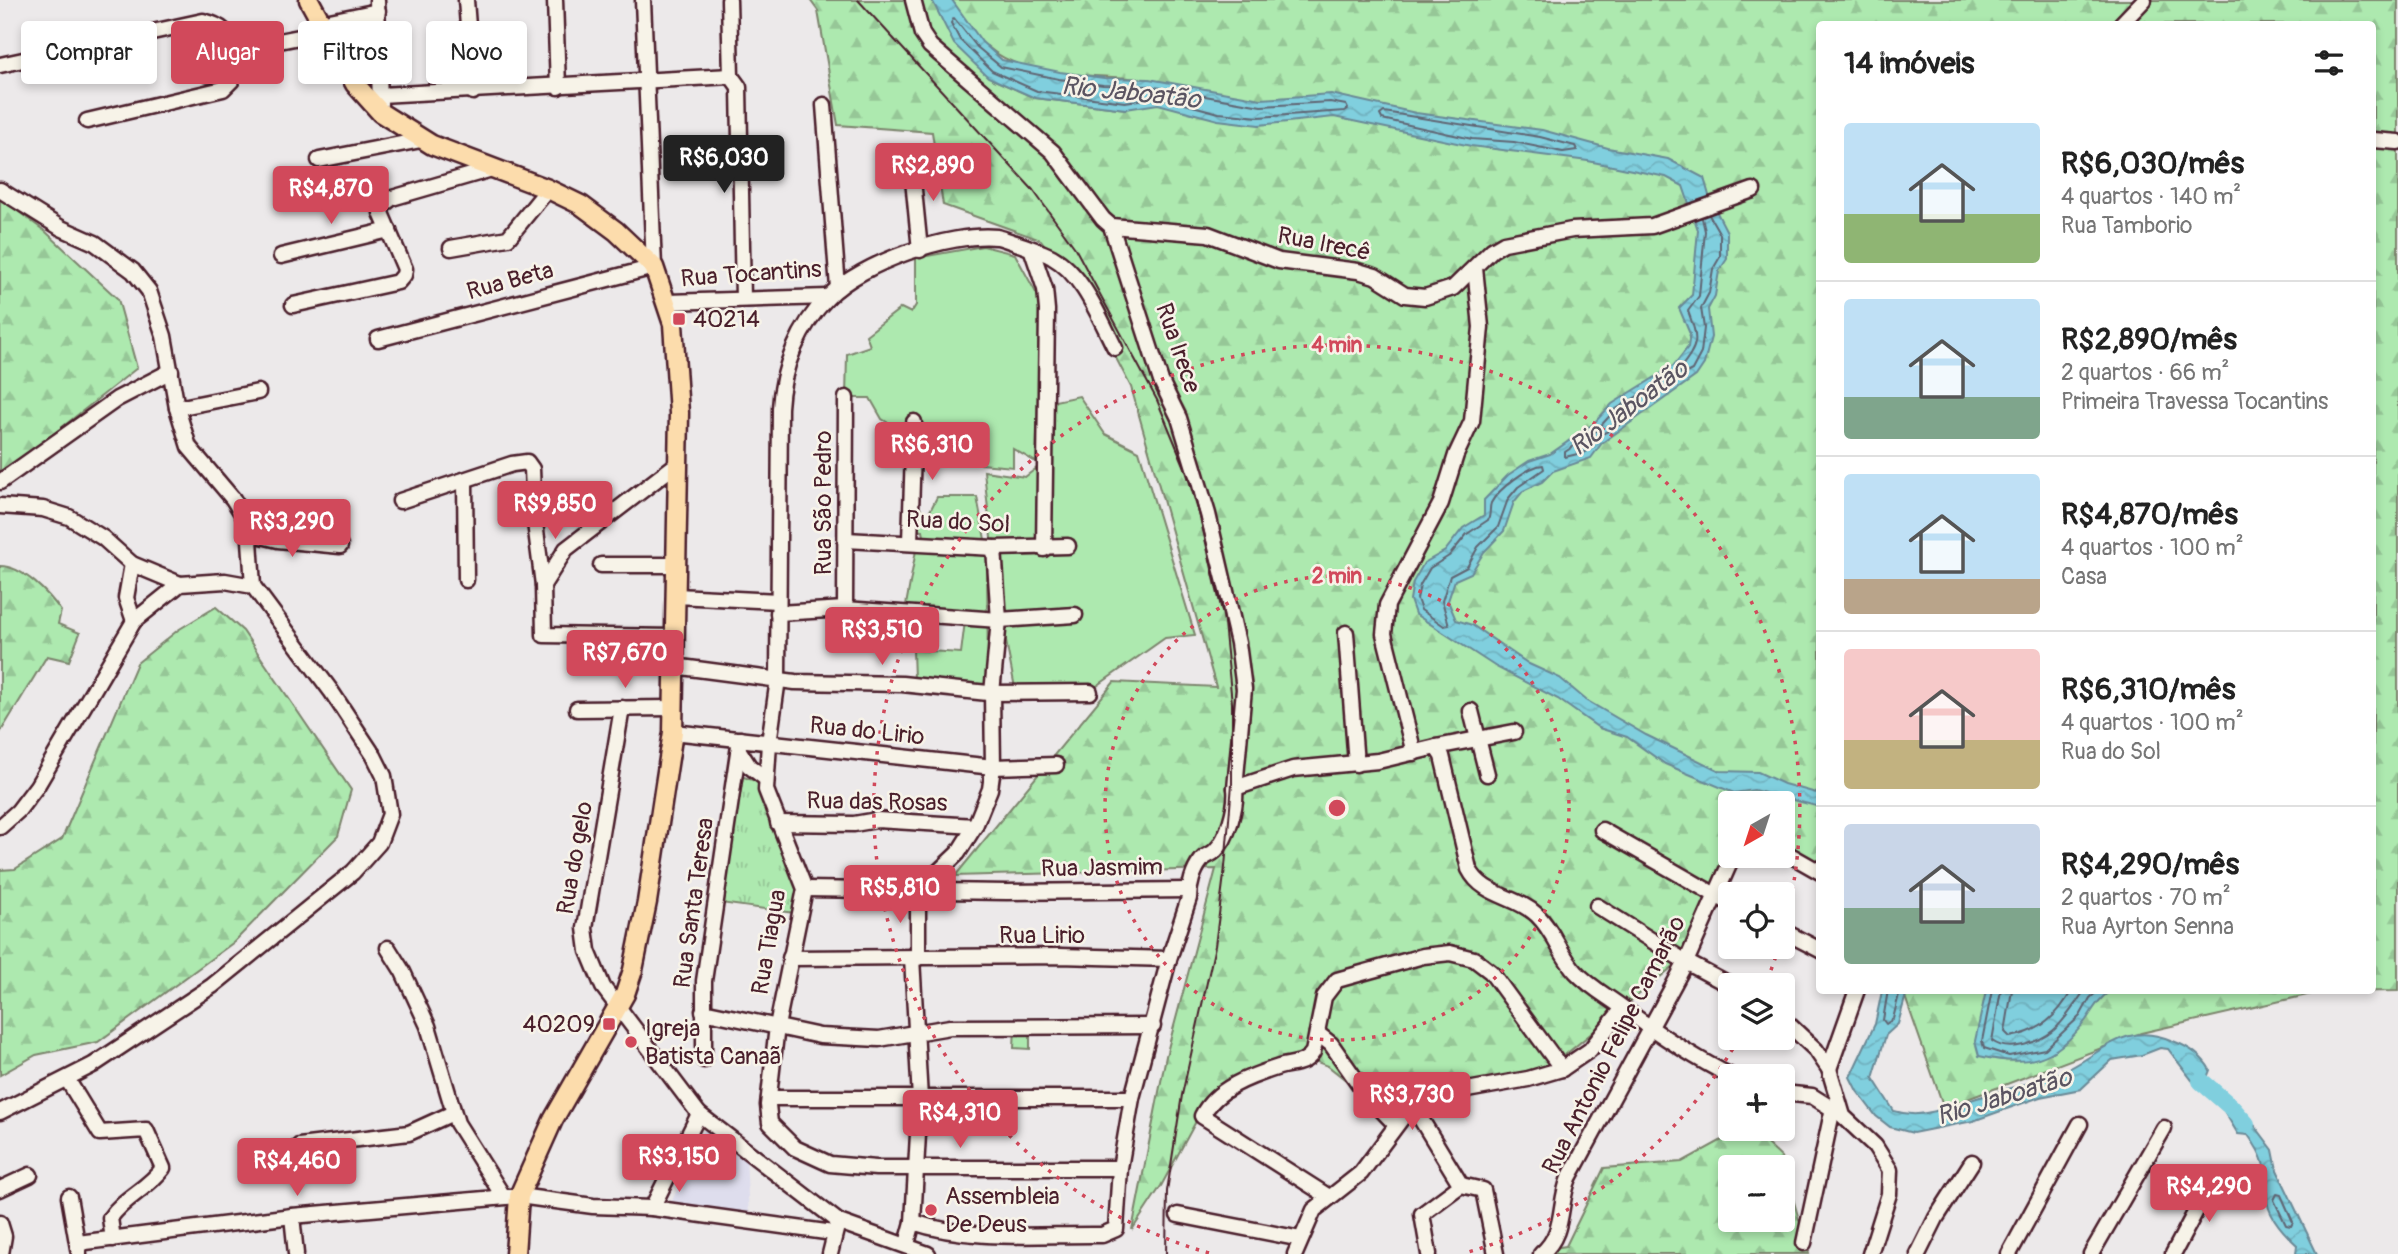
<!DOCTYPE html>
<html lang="pt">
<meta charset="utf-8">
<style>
:root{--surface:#fff;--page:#f2f2f2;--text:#222;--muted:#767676;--line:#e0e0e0;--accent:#d1495b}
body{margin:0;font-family:Pangolin,sans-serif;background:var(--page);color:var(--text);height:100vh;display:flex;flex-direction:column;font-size:26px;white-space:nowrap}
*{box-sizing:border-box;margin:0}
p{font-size:23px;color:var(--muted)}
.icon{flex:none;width:38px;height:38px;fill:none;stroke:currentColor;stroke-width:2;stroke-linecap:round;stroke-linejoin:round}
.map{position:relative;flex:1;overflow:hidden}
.sheet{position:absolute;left:1816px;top:21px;width:560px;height:973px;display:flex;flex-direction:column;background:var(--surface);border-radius:7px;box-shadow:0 4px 10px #0003}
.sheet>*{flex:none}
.guide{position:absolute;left:21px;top:21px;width:665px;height:63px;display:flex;gap:14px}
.needle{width:46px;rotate:219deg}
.buttons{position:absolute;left:1718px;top:791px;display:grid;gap:14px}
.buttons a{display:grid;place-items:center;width:77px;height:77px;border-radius:7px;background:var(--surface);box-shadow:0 4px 10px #0003;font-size:35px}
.price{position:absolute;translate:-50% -60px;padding:0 16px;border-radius:7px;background:var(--accent);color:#fff;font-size:23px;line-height:46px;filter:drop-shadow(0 2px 4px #0008)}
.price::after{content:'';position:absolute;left:50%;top:42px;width:21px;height:16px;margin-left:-10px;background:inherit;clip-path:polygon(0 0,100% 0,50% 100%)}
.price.active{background:#222;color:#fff}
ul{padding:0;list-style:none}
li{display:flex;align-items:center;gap:21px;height:175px;padding:0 28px}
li+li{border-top:2px solid var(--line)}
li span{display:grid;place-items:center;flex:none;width:196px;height:140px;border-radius:7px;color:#555}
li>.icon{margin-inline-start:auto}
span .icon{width:84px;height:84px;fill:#fffc;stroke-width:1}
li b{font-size:30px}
h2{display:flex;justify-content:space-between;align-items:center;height:84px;padding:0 28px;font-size:30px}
.pill{padding:0 24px;border-radius:7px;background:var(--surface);box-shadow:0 4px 10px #0003;font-size:24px;line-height:63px}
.pill.active{background:var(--accent);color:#fff}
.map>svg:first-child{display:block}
.built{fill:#dedded}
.grass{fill:#ade9af;stroke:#7c846d;stroke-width:2}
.forest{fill:url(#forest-firs);stroke:#7c846d;stroke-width:2;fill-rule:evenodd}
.park{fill:url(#park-tufts);stroke:#7c846d;stroke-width:2}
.water{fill:url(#water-waves);stroke:#6a8996;stroke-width:2}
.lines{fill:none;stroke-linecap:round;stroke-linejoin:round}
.shore{stroke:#606573;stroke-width:2}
.river{stroke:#80cfde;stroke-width:18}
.minor-casing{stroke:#4a1f2b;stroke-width:19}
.major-casing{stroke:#4a1f2b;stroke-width:23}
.minor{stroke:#f7f3e8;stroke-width:14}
.major{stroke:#fcdcac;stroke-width:18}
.tram{stroke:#4a1f2b;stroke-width:2}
.ring{fill:none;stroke:#d1495b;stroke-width:3.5;stroke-dasharray:3.5 7}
.poi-dot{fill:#d1495b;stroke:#f7f3e8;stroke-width:2.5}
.labels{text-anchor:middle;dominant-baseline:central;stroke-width:5;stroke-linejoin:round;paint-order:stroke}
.street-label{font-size:24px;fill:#4a1f2b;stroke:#f7f3e8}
.poi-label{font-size:24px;fill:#4a1f2b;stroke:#f7f3e8;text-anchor:start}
.water-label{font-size:26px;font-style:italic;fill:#5a5461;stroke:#f7f3e8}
.centre{fill:#d1495b;stroke:#f7f3e8;stroke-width:3.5}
.ring-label{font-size:21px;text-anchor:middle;font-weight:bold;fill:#d1495b;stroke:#f7f3e8;stroke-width:5;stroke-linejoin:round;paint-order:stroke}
</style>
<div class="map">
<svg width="2398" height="1254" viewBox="0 0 2398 1254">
<defs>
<pattern id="forest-firs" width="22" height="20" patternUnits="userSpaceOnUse" patternTransform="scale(1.75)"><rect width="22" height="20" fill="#ade9af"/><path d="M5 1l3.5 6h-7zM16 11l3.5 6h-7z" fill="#96c797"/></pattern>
<pattern id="park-tufts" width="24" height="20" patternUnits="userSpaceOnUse" patternTransform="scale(1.75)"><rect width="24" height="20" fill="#ade9af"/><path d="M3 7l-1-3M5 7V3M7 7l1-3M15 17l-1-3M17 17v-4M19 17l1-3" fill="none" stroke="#96c797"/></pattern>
<pattern id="water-waves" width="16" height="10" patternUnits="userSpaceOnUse" patternTransform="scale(1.75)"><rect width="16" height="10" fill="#80cfde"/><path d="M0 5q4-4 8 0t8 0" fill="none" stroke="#70b1bf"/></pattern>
</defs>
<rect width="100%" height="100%" fill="#ece9ea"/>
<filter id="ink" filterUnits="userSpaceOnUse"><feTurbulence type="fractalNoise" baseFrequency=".0143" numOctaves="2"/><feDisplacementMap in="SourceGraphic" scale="14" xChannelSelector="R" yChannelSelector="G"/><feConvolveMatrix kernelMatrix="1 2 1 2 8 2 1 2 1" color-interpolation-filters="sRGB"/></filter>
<g filter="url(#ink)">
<path class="built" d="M706 1125 746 1157 749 1216 672 1201Z"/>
<g class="grass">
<path d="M983 246 1015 254 1041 302 1036 462 1013 449V467L981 464 966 444 921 443 882 419 870 398H846L847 354 870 346 866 335 901 308 911 313 916 305V258Z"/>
<path d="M1079 396 1105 434 1139 451 1195 635 1165 638 1094 688 1016 693 997 595 984 471 1025 477 1051 457 1050 402Z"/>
<path d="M937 497H977L987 550 988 693 914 679 913 650 961 653 965 621 906 605 916 550 927 551 923 531 911 530 917 506 928 515Z"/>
</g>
<g class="forest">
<path d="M810 0H2398V991L2320 992 2141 1033 1944 1108 1903 991 2373 990V24H1820V873L1783 853V803H1731V853L1676 964 1549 1068 1391 1116 1328 1066 1304 1057 1207 1101 1161 1186 1132 1230 1166 1056 1216 869 955 876 1114 682 1216 687 1131 387 1089 306 1041 240 943 205 932 132 838 125 818 11ZM988 47C1026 81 1101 73 1148 80L1125 109 1035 98 992 79Z"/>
<path d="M0 198 46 232 118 299 137 368 37 447 0 471Z"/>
<path d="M0 566C23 566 49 594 61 611L58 624 80 633 69 661 47 656 0 733Z"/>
<path d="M216 607 243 631 351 790 338 836 234 942 98 1042 36 1055 0 1075V870L15 869 62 839 137 663 178 630Z"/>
<path d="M1742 1129H1751L1781 1157 1809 1254H1546L1553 1248 1566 1246 1604 1168 1682 1162ZM1731 1167H1783V1220H1731Z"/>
</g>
<g class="park">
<path d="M741 776 761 783 798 885 795 913 720 903Z"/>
<path d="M1015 1026 1030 1027V1049L1014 1048Z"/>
</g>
<g class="water">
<path d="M932 0H952L982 42 1002 60 1060 72 1104 78 1149 79 1261 99 1331 94 1416 113 1542 130 1608 148 1668 159 1704 178 1710 199 1727 232V259L1719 271 1715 296 1708 309 1711 337 1704 364 1696 376 1602 443 1591 458 1553 471 1542 482 1523 491 1514 502 1504 531 1484 552 1471 573 1455 580 1448 601 1456 620 1472 625 1529 664 1560 678 1586 700 1646 735 1720 771 1758 772 1784 784 1820 794V807L1754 790 1734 793 1665 764 1627 737 1599 728 1558 699 1496 667 1415 614 1410 600 1413 582 1424 563 1445 551 1463 528 1484 515V500L1508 475 1529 461 1550 454 1593 424 1612 404 1673 366 1688 347 1690 334 1679 308 1692 295 1698 230 1683 186 1666 177 1588 161 1471 146 1334 117 1259 125 1218 120 1158 104 1126 109 1035 98 988 77 954 44Z"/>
<path d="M1882 991H1907L1898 1024 1886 1035 1873 1078 1894 1111C1904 1114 1916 1115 1926 1113 1949 1109 1971 1099 1993 1093 2016 1086 2038 1082 2060 1073 2101 1056 2123 1019 2173 1041 2189 1047 2202 1055 2210 1070L2205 1083 2227 1108 2240 1106 2273 1150 2277 1170 2317 1254H2296L2297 1245C2285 1234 2267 1216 2267 1198 2266 1171 2266 1159 2248 1135L2238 1134 2224 1111 2198 1088 2168 1049 2160 1048 2142 1055 2112 1060 2081 1089 2040 1097 1973 1121 1913 1133 1890 1127 1876 1116 1857 1091 1850 1077 1875 1024Z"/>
<path d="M1986 991V990L2110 991C2098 1000 2094 1008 2086 1020 2055 1062 2027 1067 1979 1056L1975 1041Z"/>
</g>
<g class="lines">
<g class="shore">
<path d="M954 18 977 47 1001 67 1059 79 1103 85 1149 86 1261 106 1330 102 1346 105 1348 109 1345 111 1259 117 1219 113 1159 97 1125 102 1037 91 992 71 960 40 951 23Z"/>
<path d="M1384 112 1540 137 1575 146 1577 150 1563 152 1514 142 1472 139 1382 119 1380 115Z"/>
<path d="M1702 218 1705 231 1699 296 1688 311C1699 341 1699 344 1679 370L1682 375 1692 370 1701 353 1704 328 1701 308 1709 293 1713 269 1720 257V234L1709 215"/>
<path d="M1668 378 1673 379 1672 383 1618 426 1598 436 1586 452 1565 457V452L1595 432 1616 409Z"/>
<path d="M1543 465 1544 469 1518 487 1508 499 1498 527 1478 547 1467 567 1450 576 1442 601 1449 625 1444 626 1421 610 1417 599 1420 585 1430 568 1449 556 1467 534 1488 520C1491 514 1489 508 1491 503 1498 489 1529 466 1543 465Z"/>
<path d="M1888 990 1883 1020 1886 1024 1893 1019 1900 990"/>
<path d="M1992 990 1982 1041 1984 1048 2009 1056 2045 1049 2080 1016 2090 998 2099 990"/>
<path d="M2001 990 1992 1041C1999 1046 2008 1048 2018 1046 2056 1039 2064 1019 2085 990"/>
<path d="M2012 990 2005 1032 2010 1037C2040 1032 2057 1017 2072 990"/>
<path d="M2277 1194 2281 1195 2293 1222 2291 1226 2286 1225 2274 1200Z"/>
</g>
<path class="river" d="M2201 1081 2230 1106 2246 1124"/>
<g class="minor-casing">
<g id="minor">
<path d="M377 0 380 104"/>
<path d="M466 0 473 92"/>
<path d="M555 0 558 87"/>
<path d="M729 0 731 76 739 87 743 299"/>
<path d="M913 0 922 34 930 46 1053 152 1103 219 1111 226 1161 381 1179 418 1208 514 1238 643 1244 689 1235 788C1237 805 1228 839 1215 851 1211 855 1204 856 1201 861 1193 871 1189 886 1189 898L1169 959 1132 1098 1120 1168 1116 1229 1102 1235C1041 1234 972 1242 913 1222"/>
<path d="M320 23 378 11"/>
<path d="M2121 24 2144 0"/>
<path d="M0 65 203 21C221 25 229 32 233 50L325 32"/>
<path d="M380 95 731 76"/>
<path d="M824 105 838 288"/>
<path d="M87 121 223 89 232 80 233 50"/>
<path d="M2373 140 2398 142"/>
<path d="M319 160 421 140"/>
<path d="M911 160 920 250"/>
<path d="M0 190 61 228 95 243 133 271 149 291 164 336 177 408 189 447 233 499 249 525 253 586 331 691 374 756 384 776 390 814 379 843 353 872 212 986 93 1065 0 1112"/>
<path d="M1111 226 1208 234 1279 261 1358 271 1375 276 1405 295 1425 297 1453 288 1492 250 1504 243 1572 230 1652 226 1753 190"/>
<path d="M451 248 508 238 548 189"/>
<path d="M1032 251 1045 289 1047 310 1044 549"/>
<path d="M281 256 389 230"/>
<path d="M668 302 828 297"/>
<path d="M293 305 398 282 404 275 405 269 381 213 383 205 392 198 492 169"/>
<path d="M378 339 654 267 643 0"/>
<path d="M1115 348C1100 319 1083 274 1052 257 1046 253 1002 238 997 237 950 232 861 263 828 297 799 326 782 368 780 408L778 679 769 743 766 790 805 889 777 1026 768 1105 770 1123 795 1148 830 1164 876 1168H1120"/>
<path d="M177 408 258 392"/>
<path d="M465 480 466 580"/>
<path d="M0 482 117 399 171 371"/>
<path d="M400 501 512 464 527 462 532 469 534 515 543 585 544 635 675 637"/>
<path d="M0 506 43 509 69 517 103 538 132 564 180 584"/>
<path d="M249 533 278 540 340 546"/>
<path d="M846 540 994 548 1068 546"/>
<path d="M910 541 914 422"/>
<path d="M132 564 126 598 134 621"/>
<path d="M601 565H676"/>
<path d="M543 585 566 549 678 463"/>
<path d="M676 596 778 601"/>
<path d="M845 609 846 398"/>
<path d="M778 613 845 609 999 620 1075 615"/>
<path d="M1346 633 1356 764"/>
<path d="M674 666 795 682 902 684 988 693 1090 692"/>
<path d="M622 708 585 928 588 951 603 987 699 1114 839 1222 928 1254"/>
<path d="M577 709 673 708"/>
<path d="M1471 711 1487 774"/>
<path d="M673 732 993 767 1056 765"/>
<path d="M1436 747 1514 732"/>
<path d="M740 752 749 766 766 779"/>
<path d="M1414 753 1384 634 1387 605 1441 503 1456 455 1472 421 1481 327 1475 268"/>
<path d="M1235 788 1293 769 1378 761 1436 747 1442 756 1469 869C1483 897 1516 895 1537 915 1554 931 1560 955 1576 972 1590 987 1607 996 1623 1008 1657 1033 1692 1057 1731 1076"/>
<path d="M778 823 854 824 877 820 975 826"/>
<path d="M0 827 18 811 37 786 134 621 180 584 225 581 253 586"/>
<path d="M1602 830 1731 904"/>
<path d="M1783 851 1820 872"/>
<path d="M805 889 1007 892 1188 890"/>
<path d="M1597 906 1686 962 1731 986"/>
<path d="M1783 931 1820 950"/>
<path d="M388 948 403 972 428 1026 457 1123 503 1196"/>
<path d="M790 958 1060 956 1169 959"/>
<path d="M918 958V891L958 853 975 826 990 789 993 767 992 693 999 620 994 548"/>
<path d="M703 1011 820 1036 879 1039 950 1027 1153 1026"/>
<path d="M1783 1019 1816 1050 1829 1069 1843 1116 1875 1146 1890 1170 1889 1194 1870 1254"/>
<path d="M1317 1033 1331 1044 1366 1094 1395 1124"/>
<path d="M704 1060V981L740 739"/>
<path d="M1829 1069 1857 990"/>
<path d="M67 1079 100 1133 146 1130 163 1168C148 1189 124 1197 110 1218L113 1239"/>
<path d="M1783 1093 1812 1096 1839 1113"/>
<path d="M769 1098H1132"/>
<path d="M1413 1106 1461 1185 1483 1190 1496 1254"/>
<path d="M299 1146 409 1133 453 1113"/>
<path d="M0 1189 30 1175"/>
<path d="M69 1197 79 1254"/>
<path d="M1329 1197 1202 1116C1216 1088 1251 1076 1279 1067 1292 1063 1305 1065 1313 1052L1324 997 1337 980 1423 956 1450 953 1474 959 1491 972 1562 1069"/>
<path d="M652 1208 699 1114"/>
<path d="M1178 1215 1301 1239"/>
<path d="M292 1216 296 1254"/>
<path d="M0 1223 4 1236 1 1254"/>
<path d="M78 1243 292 1216 519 1196 593 1206 652 1208 833 1233"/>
<path d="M1804 1243 1833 1108"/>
<path d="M907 1244 913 1222 920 1099 912 958"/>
<path d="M830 1254 837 1226"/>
<path d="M1295 1254 1314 1210 1361 1173 1408 1110 1456 1092 1528 1079 1562 1069 1590 1050 1623 1008"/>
<path d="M1429 1254 1422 1214 1461 1185"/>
<path d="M1541 1254C1566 1233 1558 1205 1569 1178L1686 962 1733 856"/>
<path d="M1918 1254 1936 1218 1972 1162"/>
<path d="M2009 1254 2080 1124"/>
<path d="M2091 1254 2164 1128"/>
<path d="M2173 1254 2214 1177"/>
</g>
</g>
<g class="major-casing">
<path id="major" d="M309 0 355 84 381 113 432 145 548 189 581 205 616 231 654 267 673 324 679 413 673 732 647 902 633 970 625 994 553 1120 519 1196 515 1254"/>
</g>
<use href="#minor" class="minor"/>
<use href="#major" class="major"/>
<path class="tram" d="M858 0 1033 190 1075 248 1157 400 1191 482 1222 603 1232 703V784L1225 867 1215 946 1182 1095 1167 1191 1166 1254"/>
</g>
</g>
<g class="ring">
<circle cx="1337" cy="808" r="232"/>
<path d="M1779 947A463 463 0 0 1 1765 985M1738 1040A463 463 0 0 1 1465 1253M1209 1253A463 463 0 1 1 1784 928"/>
</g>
<g class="poi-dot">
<rect x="672" y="312" width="14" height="14" rx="3.5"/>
<rect x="602" y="1017" width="14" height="14" rx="3.5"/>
<circle cx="631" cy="1042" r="7"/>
<circle cx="931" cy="1210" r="7"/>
</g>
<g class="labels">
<g class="street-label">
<text transform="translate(1324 244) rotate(11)">Rua Irecê</text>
<text transform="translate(751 274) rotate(-4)">Rua Tocantins</text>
<text transform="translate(510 281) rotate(-15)">Rua Beta</text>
<text transform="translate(1178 348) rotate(71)">Rua Irece</text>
<text transform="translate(823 503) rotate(-90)">Rua São Pedro</text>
<text transform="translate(958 522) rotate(3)">Rua do Sol</text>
<text transform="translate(867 731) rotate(6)">Rua do Lirio</text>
<text transform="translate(877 802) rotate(1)">Rua das Rosas</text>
<text transform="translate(575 858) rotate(-80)">Rua do gelo</text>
<text transform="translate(1102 868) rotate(-1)">Rua Jasmim</text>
<text transform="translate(694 903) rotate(-82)">Rua Santa Teresa</text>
<text x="1042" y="935">Rua Lirio</text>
<text transform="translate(769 942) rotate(-80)">Rua Tiagua</text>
<text transform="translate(1614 1045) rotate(-63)">Rua Antonio Felipe Camarão</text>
</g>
<g class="poi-label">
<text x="693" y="319">40214</text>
<text x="595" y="1024" text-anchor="end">40209</text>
<text x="645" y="1028">Igreja<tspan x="645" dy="28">Batista Canaã</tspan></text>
<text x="945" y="1196">Assembleia<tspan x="945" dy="28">De Deus</tspan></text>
</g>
<g class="water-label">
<text transform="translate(1131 93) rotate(6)">Rio Jaboatão</text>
<text transform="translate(1629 408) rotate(-37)">Rio Jaboatão</text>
<text transform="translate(2004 1097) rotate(-17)">Rio Jaboatão</text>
</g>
</g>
<circle cx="1337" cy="808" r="10" class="centre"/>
<g class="ring-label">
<text x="1337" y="352">4 min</text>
<text x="1337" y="583">2 min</text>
</g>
</svg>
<div class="buttons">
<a><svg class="needle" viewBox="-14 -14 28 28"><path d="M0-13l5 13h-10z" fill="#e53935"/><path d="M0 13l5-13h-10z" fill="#767676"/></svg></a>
<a><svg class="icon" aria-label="locate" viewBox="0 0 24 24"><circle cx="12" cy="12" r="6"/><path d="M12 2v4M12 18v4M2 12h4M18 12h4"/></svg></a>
<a><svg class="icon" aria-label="layers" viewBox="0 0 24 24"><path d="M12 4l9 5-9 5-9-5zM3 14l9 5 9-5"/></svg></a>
<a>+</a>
<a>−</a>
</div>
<b class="price active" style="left:724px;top:195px">R$6,030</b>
<b class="price" style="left:933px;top:203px">R$2,890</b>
<b class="price" style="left:331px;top:226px">R$4,870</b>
<b class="price" style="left:932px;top:482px">R$6,310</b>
<b class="price" style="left:555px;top:541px">R$9,850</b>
<b class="price" style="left:292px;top:559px">R$3,290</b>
<b class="price" style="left:882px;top:667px">R$3,510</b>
<b class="price" style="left:625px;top:690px">R$7,670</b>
<b class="price" style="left:900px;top:925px">R$5,810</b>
<b class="price" style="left:1412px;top:1132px">R$3,730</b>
<b class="price" style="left:960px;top:1150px">R$4,310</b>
<b class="price" style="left:679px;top:1194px">R$3,150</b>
<b class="price" style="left:297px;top:1198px">R$4,460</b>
<b class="price" style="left:2209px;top:1224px">R$4,290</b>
<div class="guide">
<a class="pill">Comprar</a>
<a class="pill active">Alugar</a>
<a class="pill">Filtros</a>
<a class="pill">Novo</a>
</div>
<section class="sheet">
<h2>14 imóveis<svg class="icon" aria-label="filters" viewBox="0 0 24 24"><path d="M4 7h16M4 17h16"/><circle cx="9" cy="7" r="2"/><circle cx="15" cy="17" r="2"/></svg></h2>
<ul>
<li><span style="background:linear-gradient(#bfe0f5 65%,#8fb573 0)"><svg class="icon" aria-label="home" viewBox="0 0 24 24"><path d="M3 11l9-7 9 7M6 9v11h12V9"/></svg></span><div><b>R$6,030/mês</b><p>4 quartos · 140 m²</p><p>Rua Tamborio</p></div></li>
<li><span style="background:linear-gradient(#bfe0f5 70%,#7fa58c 0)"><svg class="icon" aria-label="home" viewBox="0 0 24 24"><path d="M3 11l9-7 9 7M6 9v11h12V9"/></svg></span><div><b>R$2,890/mês</b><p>2 quartos · 66 m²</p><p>Primeira Travessa Tocantins</p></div></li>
<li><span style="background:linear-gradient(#bfe0f5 75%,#b9a48a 0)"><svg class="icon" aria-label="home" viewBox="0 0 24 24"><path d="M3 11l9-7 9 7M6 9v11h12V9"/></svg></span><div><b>R$4,870/mês</b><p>4 quartos · 100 m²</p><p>Casa</p></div></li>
<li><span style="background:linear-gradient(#f6c9c9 65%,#c2b280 0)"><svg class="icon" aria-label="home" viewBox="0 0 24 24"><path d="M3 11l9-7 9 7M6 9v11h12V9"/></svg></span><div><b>R$6,310/mês</b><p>4 quartos · 100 m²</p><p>Rua do Sol</p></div></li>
<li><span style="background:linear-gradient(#c9d6e8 60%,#7fa58c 0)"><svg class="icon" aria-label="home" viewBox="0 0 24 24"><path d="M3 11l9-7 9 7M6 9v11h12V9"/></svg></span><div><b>R$4,290/mês</b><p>2 quartos · 70 m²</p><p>Rua Ayrton Senna</p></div></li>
</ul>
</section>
</div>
